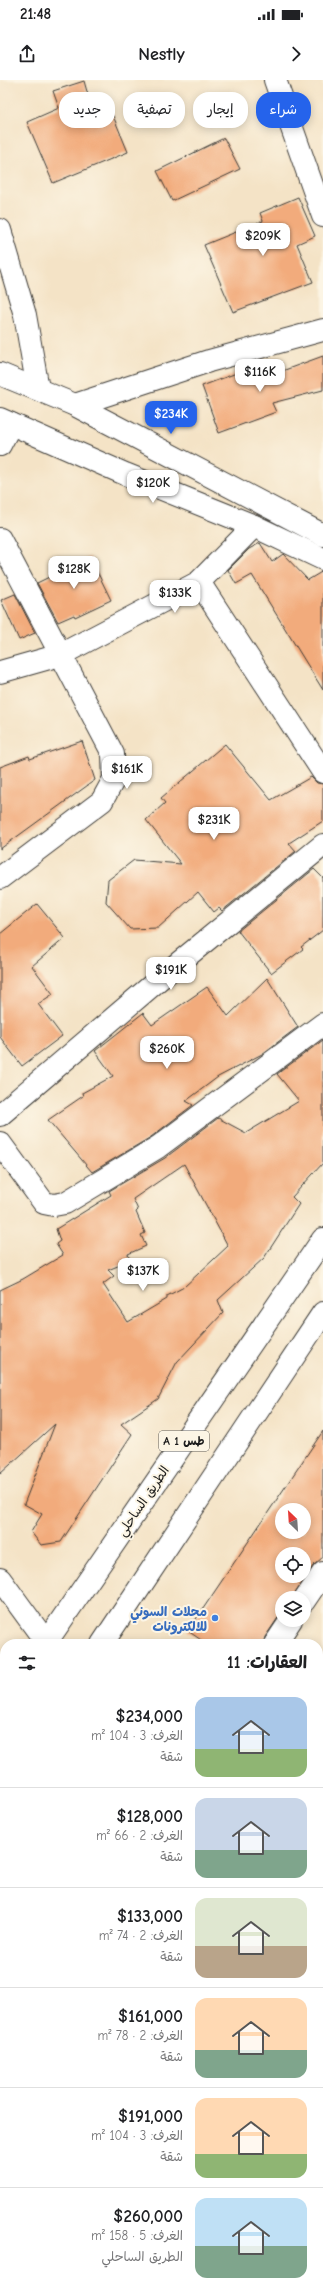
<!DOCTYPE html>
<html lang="ar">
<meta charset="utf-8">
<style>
:root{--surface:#fff;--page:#f6f6f6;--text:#202124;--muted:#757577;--line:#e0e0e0;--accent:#2563eb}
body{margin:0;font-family:"Comic Neue","Playpen Sans Arabic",sans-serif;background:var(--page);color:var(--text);direction:rtl;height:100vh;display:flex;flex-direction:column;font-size:15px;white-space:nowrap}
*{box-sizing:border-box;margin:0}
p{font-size:13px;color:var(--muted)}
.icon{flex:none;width:22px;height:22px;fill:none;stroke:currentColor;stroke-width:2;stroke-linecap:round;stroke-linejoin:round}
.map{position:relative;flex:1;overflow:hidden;direction:ltr}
.side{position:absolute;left:0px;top:1559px;width:323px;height:656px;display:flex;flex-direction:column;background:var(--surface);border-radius:16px 16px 0 0;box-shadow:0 2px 10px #0003;direction:rtl}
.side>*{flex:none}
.hud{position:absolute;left:12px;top:12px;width:299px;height:36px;direction:rtl;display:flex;gap:8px}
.needle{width:26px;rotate:335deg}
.tools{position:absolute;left:275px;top:1423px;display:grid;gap:8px}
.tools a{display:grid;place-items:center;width:36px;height:36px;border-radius:50%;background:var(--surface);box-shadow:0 2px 10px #0003;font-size:20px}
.price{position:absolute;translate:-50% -34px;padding:0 9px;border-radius:8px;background:#fff;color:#222;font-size:13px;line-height:26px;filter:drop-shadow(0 1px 2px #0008)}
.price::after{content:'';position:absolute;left:50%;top:24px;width:12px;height:9px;margin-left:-6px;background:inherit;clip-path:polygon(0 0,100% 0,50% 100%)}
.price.active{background:var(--accent);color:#fff}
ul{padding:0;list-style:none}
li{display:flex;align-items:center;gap:12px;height:100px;padding:0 16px}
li+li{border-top:1px solid var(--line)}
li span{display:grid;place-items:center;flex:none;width:112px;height:80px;border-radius:12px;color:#555}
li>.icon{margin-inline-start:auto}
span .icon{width:48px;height:48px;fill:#fffc;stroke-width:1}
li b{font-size:17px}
h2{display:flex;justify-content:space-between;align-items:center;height:48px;padding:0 16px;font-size:17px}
.chip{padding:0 14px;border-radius:16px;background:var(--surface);box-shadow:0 2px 10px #0003;font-size:14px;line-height:36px}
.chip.active{background:var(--accent);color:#fff}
.status{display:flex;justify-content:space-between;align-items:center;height:28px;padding:0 20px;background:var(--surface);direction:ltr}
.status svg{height:11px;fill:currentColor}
header{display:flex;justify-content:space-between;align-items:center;height:52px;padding:0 16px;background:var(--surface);font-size:18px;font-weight:700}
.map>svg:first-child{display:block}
.building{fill:#f2ab7b;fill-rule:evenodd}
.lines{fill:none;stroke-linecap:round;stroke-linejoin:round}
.street-casing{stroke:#3c3a36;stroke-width:24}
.secondary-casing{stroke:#3c3a36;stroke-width:24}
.highway-casing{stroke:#3c3a36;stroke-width:24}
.street{stroke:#fff;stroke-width:22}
.secondary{stroke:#fff;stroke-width:22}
.highway{stroke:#fff;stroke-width:22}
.shop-dot{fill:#3f7fe0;stroke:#fcf5e5;stroke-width:1.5}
.labels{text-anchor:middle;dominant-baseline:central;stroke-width:4;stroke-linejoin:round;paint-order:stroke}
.shield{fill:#fcf5e5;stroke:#5f5d58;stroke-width:1}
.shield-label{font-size:12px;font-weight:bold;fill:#1c1c1c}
.street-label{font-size:13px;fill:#1c1c1c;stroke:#fcf5e5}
.shop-label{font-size:13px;font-weight:bold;fill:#366cbe;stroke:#fcf5e5;text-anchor:end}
</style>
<div class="status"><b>21:48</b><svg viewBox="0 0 49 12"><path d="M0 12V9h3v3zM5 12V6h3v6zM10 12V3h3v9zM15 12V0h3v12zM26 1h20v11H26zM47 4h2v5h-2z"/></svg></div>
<header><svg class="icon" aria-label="forward" viewBox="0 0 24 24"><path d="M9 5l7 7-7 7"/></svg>Nestly<svg class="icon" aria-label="share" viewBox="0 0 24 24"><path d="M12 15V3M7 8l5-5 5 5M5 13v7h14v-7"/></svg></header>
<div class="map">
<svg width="323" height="2215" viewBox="0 0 323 2215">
<rect width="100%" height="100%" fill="#fcf5e5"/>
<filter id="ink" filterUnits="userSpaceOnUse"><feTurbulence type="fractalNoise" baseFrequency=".025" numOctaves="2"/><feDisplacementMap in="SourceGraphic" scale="8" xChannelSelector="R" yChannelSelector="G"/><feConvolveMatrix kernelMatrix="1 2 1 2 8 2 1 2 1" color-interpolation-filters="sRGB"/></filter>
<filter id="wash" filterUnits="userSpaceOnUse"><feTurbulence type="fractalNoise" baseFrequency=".012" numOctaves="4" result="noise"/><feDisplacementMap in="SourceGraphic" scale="16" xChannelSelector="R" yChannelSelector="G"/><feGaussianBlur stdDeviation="0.9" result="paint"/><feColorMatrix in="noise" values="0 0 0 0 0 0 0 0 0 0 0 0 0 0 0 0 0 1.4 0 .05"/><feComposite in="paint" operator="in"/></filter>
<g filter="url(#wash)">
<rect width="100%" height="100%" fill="#f4e3c6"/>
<g id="blocks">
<g class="building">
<path d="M84 1 93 33 109 26 128 72 53 103 27 42 59 28 53 11Z"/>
<path d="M224 58 240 89 172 121 157 91Z"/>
<path d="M298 117 315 156 297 164 313 202 233 232 204 165 263 141 260 133Z"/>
<path d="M323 276V310L272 323 276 332 219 353 202 306 258 285 263 298Z"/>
<path d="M260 463 272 482 283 474 308 500 323 491V610L252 495 236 504 228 490 249 469Z"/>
<path d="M90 477 111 520 75 537 74 535 58 542 37 503Z"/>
<path d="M15 514 35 553 19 560 1 520Z"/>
<path d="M82 661 95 700 0 769V687L29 676 30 679Z"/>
<path d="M225 664 271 720 311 697 317 703 323 704V741L289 763 296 771 222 831 219 828 214 832 198 812 158 848 130 849 106 822 108 800 134 780 181 784 146 740 165 723 161 718Z"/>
<path d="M314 789 323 798V850L301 867 303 869 271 893 238 851Z"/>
<path d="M37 824 65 858 32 886 53 914 38 924 62 956 22 986 0 957V854Z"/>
<path d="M267 898 298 947 262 974 218 997 186 1021 193 1025 151 1057 92 1092 48 1040 83 1016 82 1013 113 996 95 971 143 933 152 945 207 907 228 936Z"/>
<path d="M323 960V1083L292 1117 299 1124 264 1178 218 1220 223 1233 177 1282 158 1319 121 1344 132 1354 61 1462 41 1465 31 1452 42 1434 24 1424 55 1344 0 1394V1210L23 1199 63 1175 56 1164 60 1161 56 1149 111 1115 109 1111 165 1078 218 1038 246 1053 299 1021 277 994ZM184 1084 228 1166 184 1207 167 1216V1219L128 1242 103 1204 114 1196 108 1190 130 1181 128 1174 146 1166 141 1155 145 1153 136 1132 138 1130 133 1119Z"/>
<path d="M323 1351V1477L313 1486 292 1518H282V1532L265 1557 263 1564H207L188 1551ZM282 1430H304V1452H282ZM282 1474H304V1496H282Z"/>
</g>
</g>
</g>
<g filter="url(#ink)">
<use href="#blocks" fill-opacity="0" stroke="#3c3a36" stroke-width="1"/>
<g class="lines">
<g class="street-casing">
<g id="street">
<path d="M275 0 323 136"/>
<path d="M0 150 25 235 38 309"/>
<path d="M75 325 209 281 323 250"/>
<path d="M0 365 11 344"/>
<path d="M0 459 113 674 114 699 102 721 0 798"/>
<path d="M199 502 323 692"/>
<path d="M0 592 60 575 199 502 254 446"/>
<path d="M0 1035 170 890 323 765"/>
<path d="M0 1063 44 1123 54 1125 65 1123 158 1067 323 944"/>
<path d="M0 1499 46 1562"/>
<path d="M304 1521 323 1493"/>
<path d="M275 1564 291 1540"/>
<path d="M318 1737 323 1740"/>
<path d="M318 1964 323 1967"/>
<path d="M0 2210 5 2203"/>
</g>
</g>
<g class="secondary-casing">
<g id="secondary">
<path d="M0 294 75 325 323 455"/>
<path d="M0 339 125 394 254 446 323 479"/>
</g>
</g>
<g class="highway-casing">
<g id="highway">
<path d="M45 1564 323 1159"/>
<path d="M102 1564 323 1233"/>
<path d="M0 1631 5 1624"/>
<path d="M0 1718 5 1711"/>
</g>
</g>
<use href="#street" class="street"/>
<use href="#secondary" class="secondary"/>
<use href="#highway" class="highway"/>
</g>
</g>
<circle class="shop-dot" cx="215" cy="1538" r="4"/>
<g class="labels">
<rect class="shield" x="159" y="1351" width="50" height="20" rx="3"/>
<g class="shield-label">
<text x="184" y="1361">A 1 طس</text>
</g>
<g class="street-label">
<text transform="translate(143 1421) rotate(-56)">الطريق الساحلي</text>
</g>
<g class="shop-label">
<text x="207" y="1531">محلات السوني<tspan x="207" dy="15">للالكترونات</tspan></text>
</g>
</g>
</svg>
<div class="tools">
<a><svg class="needle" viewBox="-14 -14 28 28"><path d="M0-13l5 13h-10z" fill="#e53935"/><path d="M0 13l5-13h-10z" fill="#757577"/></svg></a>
<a><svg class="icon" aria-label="locate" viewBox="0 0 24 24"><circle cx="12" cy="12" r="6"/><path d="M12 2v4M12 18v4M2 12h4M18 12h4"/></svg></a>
<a><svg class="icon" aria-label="layers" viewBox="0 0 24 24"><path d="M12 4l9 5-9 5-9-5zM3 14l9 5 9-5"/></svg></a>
</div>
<b class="price" style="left:263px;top:177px">$209K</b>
<b class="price" style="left:260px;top:313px">$116K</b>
<b class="price active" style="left:171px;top:355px">$234K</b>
<b class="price" style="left:153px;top:424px">$120K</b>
<b class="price" style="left:74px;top:510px">$128K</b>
<b class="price" style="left:175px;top:534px">$133K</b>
<b class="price" style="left:127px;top:710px">$161K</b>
<b class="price" style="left:214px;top:761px">$231K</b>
<b class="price" style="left:171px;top:911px">$191K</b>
<b class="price" style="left:167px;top:990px">$260K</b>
<b class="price" style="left:143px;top:1212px">$137K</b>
<div class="hud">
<a class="chip active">شراء</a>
<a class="chip">إيجار</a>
<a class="chip">تصفية</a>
<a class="chip">جديد</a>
</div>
<section class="side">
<h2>العقارات: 11<svg class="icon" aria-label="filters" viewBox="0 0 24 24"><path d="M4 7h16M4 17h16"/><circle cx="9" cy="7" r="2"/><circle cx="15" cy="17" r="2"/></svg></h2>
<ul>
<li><span style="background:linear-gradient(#a9c7e8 65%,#8fb573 0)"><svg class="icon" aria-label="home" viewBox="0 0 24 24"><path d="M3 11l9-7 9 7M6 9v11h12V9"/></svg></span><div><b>$234,000</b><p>الغرف: 3 · 104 m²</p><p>شقة</p></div></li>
<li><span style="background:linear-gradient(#c9d6e8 65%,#7fa58c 0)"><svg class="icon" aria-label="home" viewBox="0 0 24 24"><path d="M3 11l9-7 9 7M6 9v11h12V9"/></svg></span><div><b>$128,000</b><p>الغرف: 2 · 66 m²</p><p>شقة</p></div></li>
<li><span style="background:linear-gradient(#dfe7d0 60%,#b9a48a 0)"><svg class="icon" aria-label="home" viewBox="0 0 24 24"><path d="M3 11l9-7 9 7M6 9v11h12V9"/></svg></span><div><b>$133,000</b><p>الغرف: 2 · 74 m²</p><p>شقة</p></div></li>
<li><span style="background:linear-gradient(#ffd9b3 65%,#7fa58c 0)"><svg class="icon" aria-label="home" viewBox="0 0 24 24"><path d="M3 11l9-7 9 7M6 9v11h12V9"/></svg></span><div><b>$161,000</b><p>الغرف: 2 · 78 m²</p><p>شقة</p></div></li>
<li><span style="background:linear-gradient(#ffd9b3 70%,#8fb573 0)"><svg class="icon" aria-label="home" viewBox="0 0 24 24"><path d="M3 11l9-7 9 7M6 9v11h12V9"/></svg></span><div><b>$191,000</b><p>الغرف: 3 · 104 m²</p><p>شقة</p></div></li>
<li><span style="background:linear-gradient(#bfe0f5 60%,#7fa58c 0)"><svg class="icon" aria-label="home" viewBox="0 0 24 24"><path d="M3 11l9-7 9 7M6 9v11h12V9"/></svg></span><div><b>$260,000</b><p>الغرف: 5 · 158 m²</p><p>الطريق الساحلي</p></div></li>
</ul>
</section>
</div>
